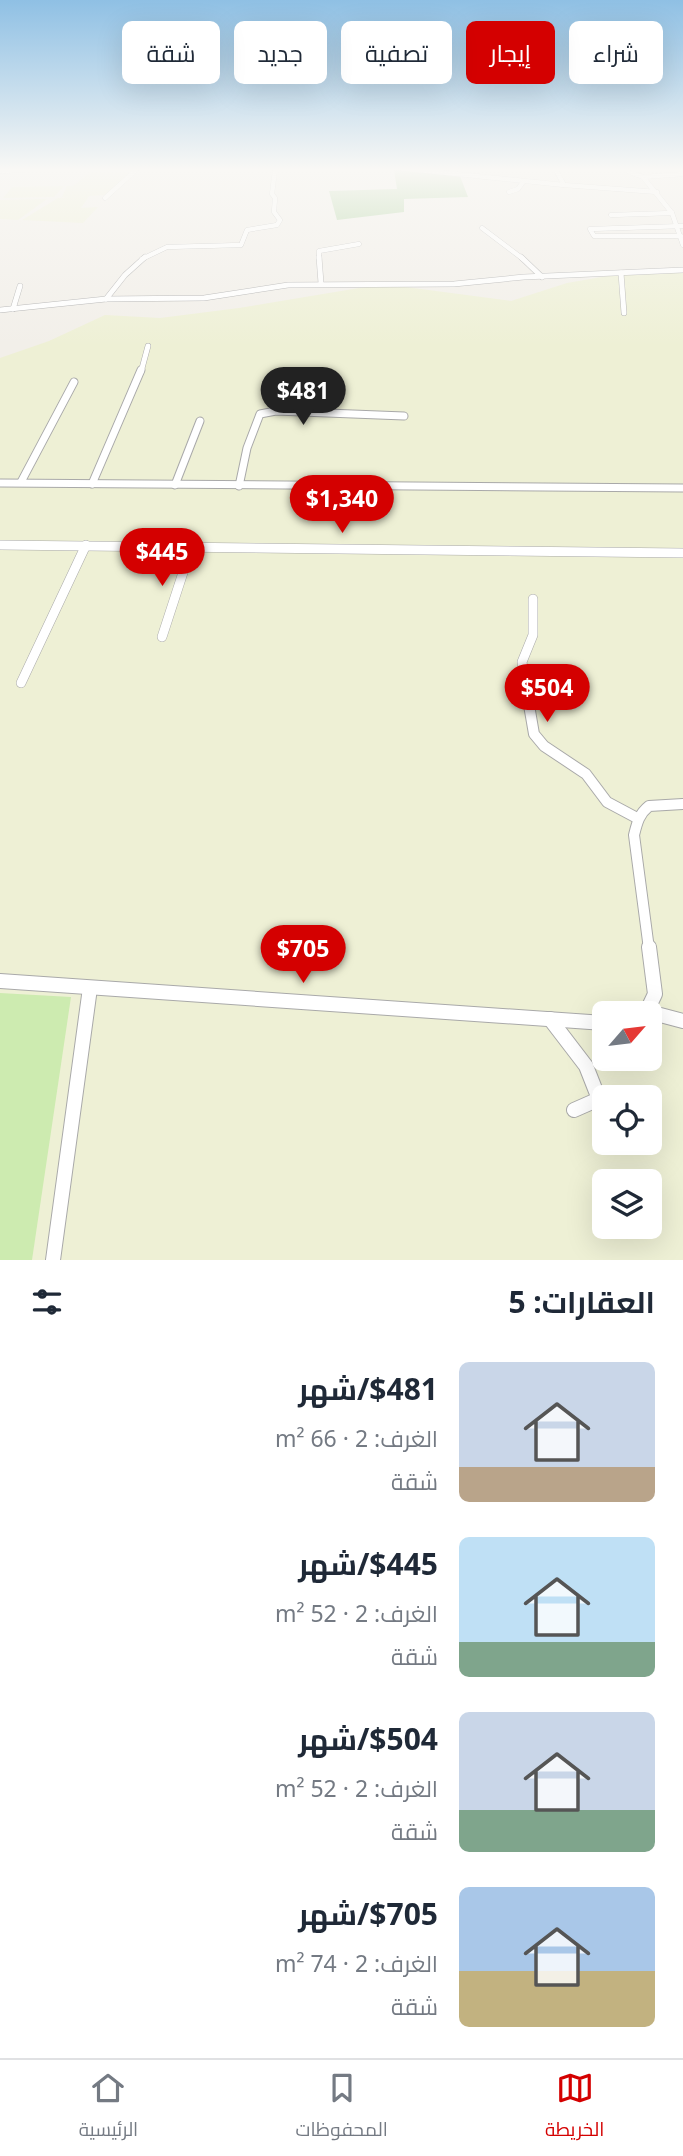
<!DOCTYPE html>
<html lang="ar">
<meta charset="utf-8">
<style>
:root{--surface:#fff;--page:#f2f2f3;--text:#1f2937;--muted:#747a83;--line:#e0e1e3;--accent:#d40000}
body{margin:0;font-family:"Noto Sans",Cairo,sans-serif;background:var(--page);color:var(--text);direction:rtl;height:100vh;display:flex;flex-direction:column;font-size:26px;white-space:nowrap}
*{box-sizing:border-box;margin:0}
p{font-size:23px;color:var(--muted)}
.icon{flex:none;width:38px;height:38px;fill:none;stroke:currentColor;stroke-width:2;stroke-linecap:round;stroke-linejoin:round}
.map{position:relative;height:1260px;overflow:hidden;direction:ltr}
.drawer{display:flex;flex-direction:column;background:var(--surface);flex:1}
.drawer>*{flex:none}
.hud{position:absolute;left:21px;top:21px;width:642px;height:63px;direction:rtl;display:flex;gap:14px}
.needle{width:46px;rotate:62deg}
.tools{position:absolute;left:592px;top:1001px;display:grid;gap:14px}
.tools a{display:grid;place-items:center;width:70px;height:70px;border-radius:10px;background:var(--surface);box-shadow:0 7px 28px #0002;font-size:35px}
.price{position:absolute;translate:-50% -60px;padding:0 16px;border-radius:24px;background:var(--accent);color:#fff;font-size:23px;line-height:46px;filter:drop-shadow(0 2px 4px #0008)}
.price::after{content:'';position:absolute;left:50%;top:42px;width:21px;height:16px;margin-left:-10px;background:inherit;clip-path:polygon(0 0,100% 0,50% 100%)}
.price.active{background:#222;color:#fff}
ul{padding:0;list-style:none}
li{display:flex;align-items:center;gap:21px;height:175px;padding:0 28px}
li span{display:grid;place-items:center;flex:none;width:196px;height:140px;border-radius:10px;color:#555}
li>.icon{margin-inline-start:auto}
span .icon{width:84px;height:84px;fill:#fffc;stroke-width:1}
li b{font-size:30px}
h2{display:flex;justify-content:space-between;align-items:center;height:84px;padding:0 28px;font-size:30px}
.chip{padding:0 24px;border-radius:10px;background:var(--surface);box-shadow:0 7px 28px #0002;font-size:24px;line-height:63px}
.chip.active{background:var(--accent);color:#fff}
.menu{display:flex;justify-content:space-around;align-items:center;height:98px;border-top:2px solid var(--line);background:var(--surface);font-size:19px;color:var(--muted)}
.menu a{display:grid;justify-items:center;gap:4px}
.menu .active{color:var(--accent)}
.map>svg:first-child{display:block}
.farmland{fill:#eef0d5;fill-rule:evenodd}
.grass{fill:#cdebb0}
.forest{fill:#add19e}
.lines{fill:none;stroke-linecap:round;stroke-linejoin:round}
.street-far5-casing{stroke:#a9a9a9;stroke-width:5}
.street-far4-casing{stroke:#a9a9a9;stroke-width:6}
.street-far3-casing{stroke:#a9a9a9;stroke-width:9}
.street-far2-casing{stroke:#a9a9a9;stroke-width:10}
.street-far1-casing{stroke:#a9a9a9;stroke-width:12}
.street-casing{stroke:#a9a9a9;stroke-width:16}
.street-far5{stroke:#fff;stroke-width:4.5}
.street-far4{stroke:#fff;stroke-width:5}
.street-far3{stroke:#fff;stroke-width:7}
.street-far2{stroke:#fff;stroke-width:9}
.street-far1{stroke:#fff;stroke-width:10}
.street{stroke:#fff;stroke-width:14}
</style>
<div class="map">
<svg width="683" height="1260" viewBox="0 0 683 1260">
<rect width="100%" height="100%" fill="#f2efe9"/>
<g class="farmland">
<path d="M93 170H133L105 195 89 196 81 208 98 207 83 223 22 220 58 198 68 197H62L67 186H73Z"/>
<path d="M64 186 54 197 3 198 12 187Z"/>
<path d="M47 199 18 220 0 219V200Z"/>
<path d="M683 270V1260H0V358L49 341 105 315 160 318 239 308 383 284 511 301 567 283 625 273ZM604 1013H649V1059H604ZM604 1097H649V1143H604ZM604 1181H649V1227H604Z"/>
</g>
<path class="grass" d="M0 993 71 997 32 1260H0Z"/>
<path class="forest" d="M394 170 460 176 468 197 404 199V212L337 220 329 191 397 189Z"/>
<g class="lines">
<g class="street-far5-casing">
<g id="street-far5">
<path d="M418 170 564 185"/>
<path d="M556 170 564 185 657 192"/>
<path d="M0 171 25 170"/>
<path d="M629 172 643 177"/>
<path d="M683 174 643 177 672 213 683 245"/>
<path d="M509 192 518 189 523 182"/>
<path d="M105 198 136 170"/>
<path d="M611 215 672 213"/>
<path d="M482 228 523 259"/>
<path d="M681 236H594L590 229 683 226"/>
<path d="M142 259 167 247 241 245 247 230 277 225 280 220 274 212 275 198 272 194 275 170"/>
<path d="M319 259V251L359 244"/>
</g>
</g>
<g class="street-far4-casing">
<g id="street-far4">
<path d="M319 257 321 283"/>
<path d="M521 257 542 277"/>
<path d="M621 273 624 313"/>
<path d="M106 299 125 275 145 257"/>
<path d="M13 309 20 286"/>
<path d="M0 310 106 299 204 298 288 285 454 284 524 277 683 270"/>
<path d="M141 372 148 346"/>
</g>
</g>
<g class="street-far3-casing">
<g id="street-far3">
<path d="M21 482 74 382"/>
<path d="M0 483 683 488"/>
<path d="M92 484 141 370"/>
<path d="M175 485 200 421"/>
<path d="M239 486 247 448 260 414 276 411 404 416"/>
</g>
</g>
<g class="street-far2-casing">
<g id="street-far2">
<path d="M0 545 683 553"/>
<path d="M162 637 191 548"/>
<path d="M21 683 86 545"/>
<path d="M529 706 522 662 533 635V599"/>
</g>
</g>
<g class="street-far1-casing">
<g id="street-far1">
<path d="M529 705 534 734 544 746 586 774 607 802 637 818"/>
<path d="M649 949 634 835C637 823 639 814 649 806L683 804"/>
</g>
</g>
<g class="street-casing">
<g id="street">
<path d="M0 981 604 1023"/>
<path d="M649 1012 683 1021"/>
<path d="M646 1013 655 994 649 947"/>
<path d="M550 1019 586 1066 599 1099 574 1110"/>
<path d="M53 1260 90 988"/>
</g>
</g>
<use href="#street-far5" class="street-far5"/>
<use href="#street-far4" class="street-far4"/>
<use href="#street-far3" class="street-far3"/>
<use href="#street-far2" class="street-far2"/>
<use href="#street-far1" class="street-far1"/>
<use href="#street" class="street"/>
</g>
<linearGradient id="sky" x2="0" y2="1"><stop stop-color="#8fc0e4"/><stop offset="0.49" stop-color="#f9f8f5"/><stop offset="1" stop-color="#f9f8f5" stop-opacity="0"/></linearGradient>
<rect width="683" height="346" fill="url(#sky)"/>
</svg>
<div class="tools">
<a><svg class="needle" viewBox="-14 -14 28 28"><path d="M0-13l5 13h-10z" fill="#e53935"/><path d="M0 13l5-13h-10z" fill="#747a83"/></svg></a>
<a><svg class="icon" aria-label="locate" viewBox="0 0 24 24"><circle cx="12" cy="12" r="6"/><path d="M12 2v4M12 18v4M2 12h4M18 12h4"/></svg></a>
<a><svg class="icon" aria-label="layers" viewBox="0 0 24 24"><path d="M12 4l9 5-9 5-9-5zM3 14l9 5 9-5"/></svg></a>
</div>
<b class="price active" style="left:303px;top:427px">$481</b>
<b class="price" style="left:342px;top:535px">$1,340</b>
<b class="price" style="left:162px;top:588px">$445</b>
<b class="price" style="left:547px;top:724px">$504</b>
<b class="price" style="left:303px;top:985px">$705</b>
<div class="hud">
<a class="chip">شراء</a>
<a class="chip active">إيجار</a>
<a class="chip">تصفية</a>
<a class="chip">جديد</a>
<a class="chip">شقة</a>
</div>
</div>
<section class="drawer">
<h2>العقارات: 5<svg class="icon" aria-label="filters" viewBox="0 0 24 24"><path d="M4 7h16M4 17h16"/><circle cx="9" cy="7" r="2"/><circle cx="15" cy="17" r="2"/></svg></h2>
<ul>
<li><span style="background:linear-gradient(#c9d6e8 75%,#b9a48a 0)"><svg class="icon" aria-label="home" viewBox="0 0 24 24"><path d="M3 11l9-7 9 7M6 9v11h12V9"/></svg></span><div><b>$481/شهر</b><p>الغرف: 2 · 66 m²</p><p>شقة</p></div></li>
<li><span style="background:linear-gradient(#bfe0f5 75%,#7fa58c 0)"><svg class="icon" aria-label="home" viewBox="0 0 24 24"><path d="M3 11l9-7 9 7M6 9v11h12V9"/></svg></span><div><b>$445/شهر</b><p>الغرف: 2 · 52 m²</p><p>شقة</p></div></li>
<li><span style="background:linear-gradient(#c9d6e8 70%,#7fa58c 0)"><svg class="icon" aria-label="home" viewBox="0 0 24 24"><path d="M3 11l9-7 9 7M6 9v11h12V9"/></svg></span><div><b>$504/شهر</b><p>الغرف: 2 · 52 m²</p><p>شقة</p></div></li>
<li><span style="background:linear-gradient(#a9c7e8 60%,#c2b280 0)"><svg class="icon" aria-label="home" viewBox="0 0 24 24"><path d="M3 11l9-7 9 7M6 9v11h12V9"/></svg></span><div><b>$705/شهر</b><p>الغرف: 2 · 74 m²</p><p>شقة</p></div></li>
</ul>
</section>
<nav class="menu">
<a class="active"><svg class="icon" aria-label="map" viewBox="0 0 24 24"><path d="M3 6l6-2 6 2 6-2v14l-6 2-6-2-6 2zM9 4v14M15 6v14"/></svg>الخريطة</a>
<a><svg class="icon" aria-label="saved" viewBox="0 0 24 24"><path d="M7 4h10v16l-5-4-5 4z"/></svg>المحفوظات</a>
<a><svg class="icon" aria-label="home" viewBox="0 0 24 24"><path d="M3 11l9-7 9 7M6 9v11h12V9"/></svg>الرئيسية</a>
</nav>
